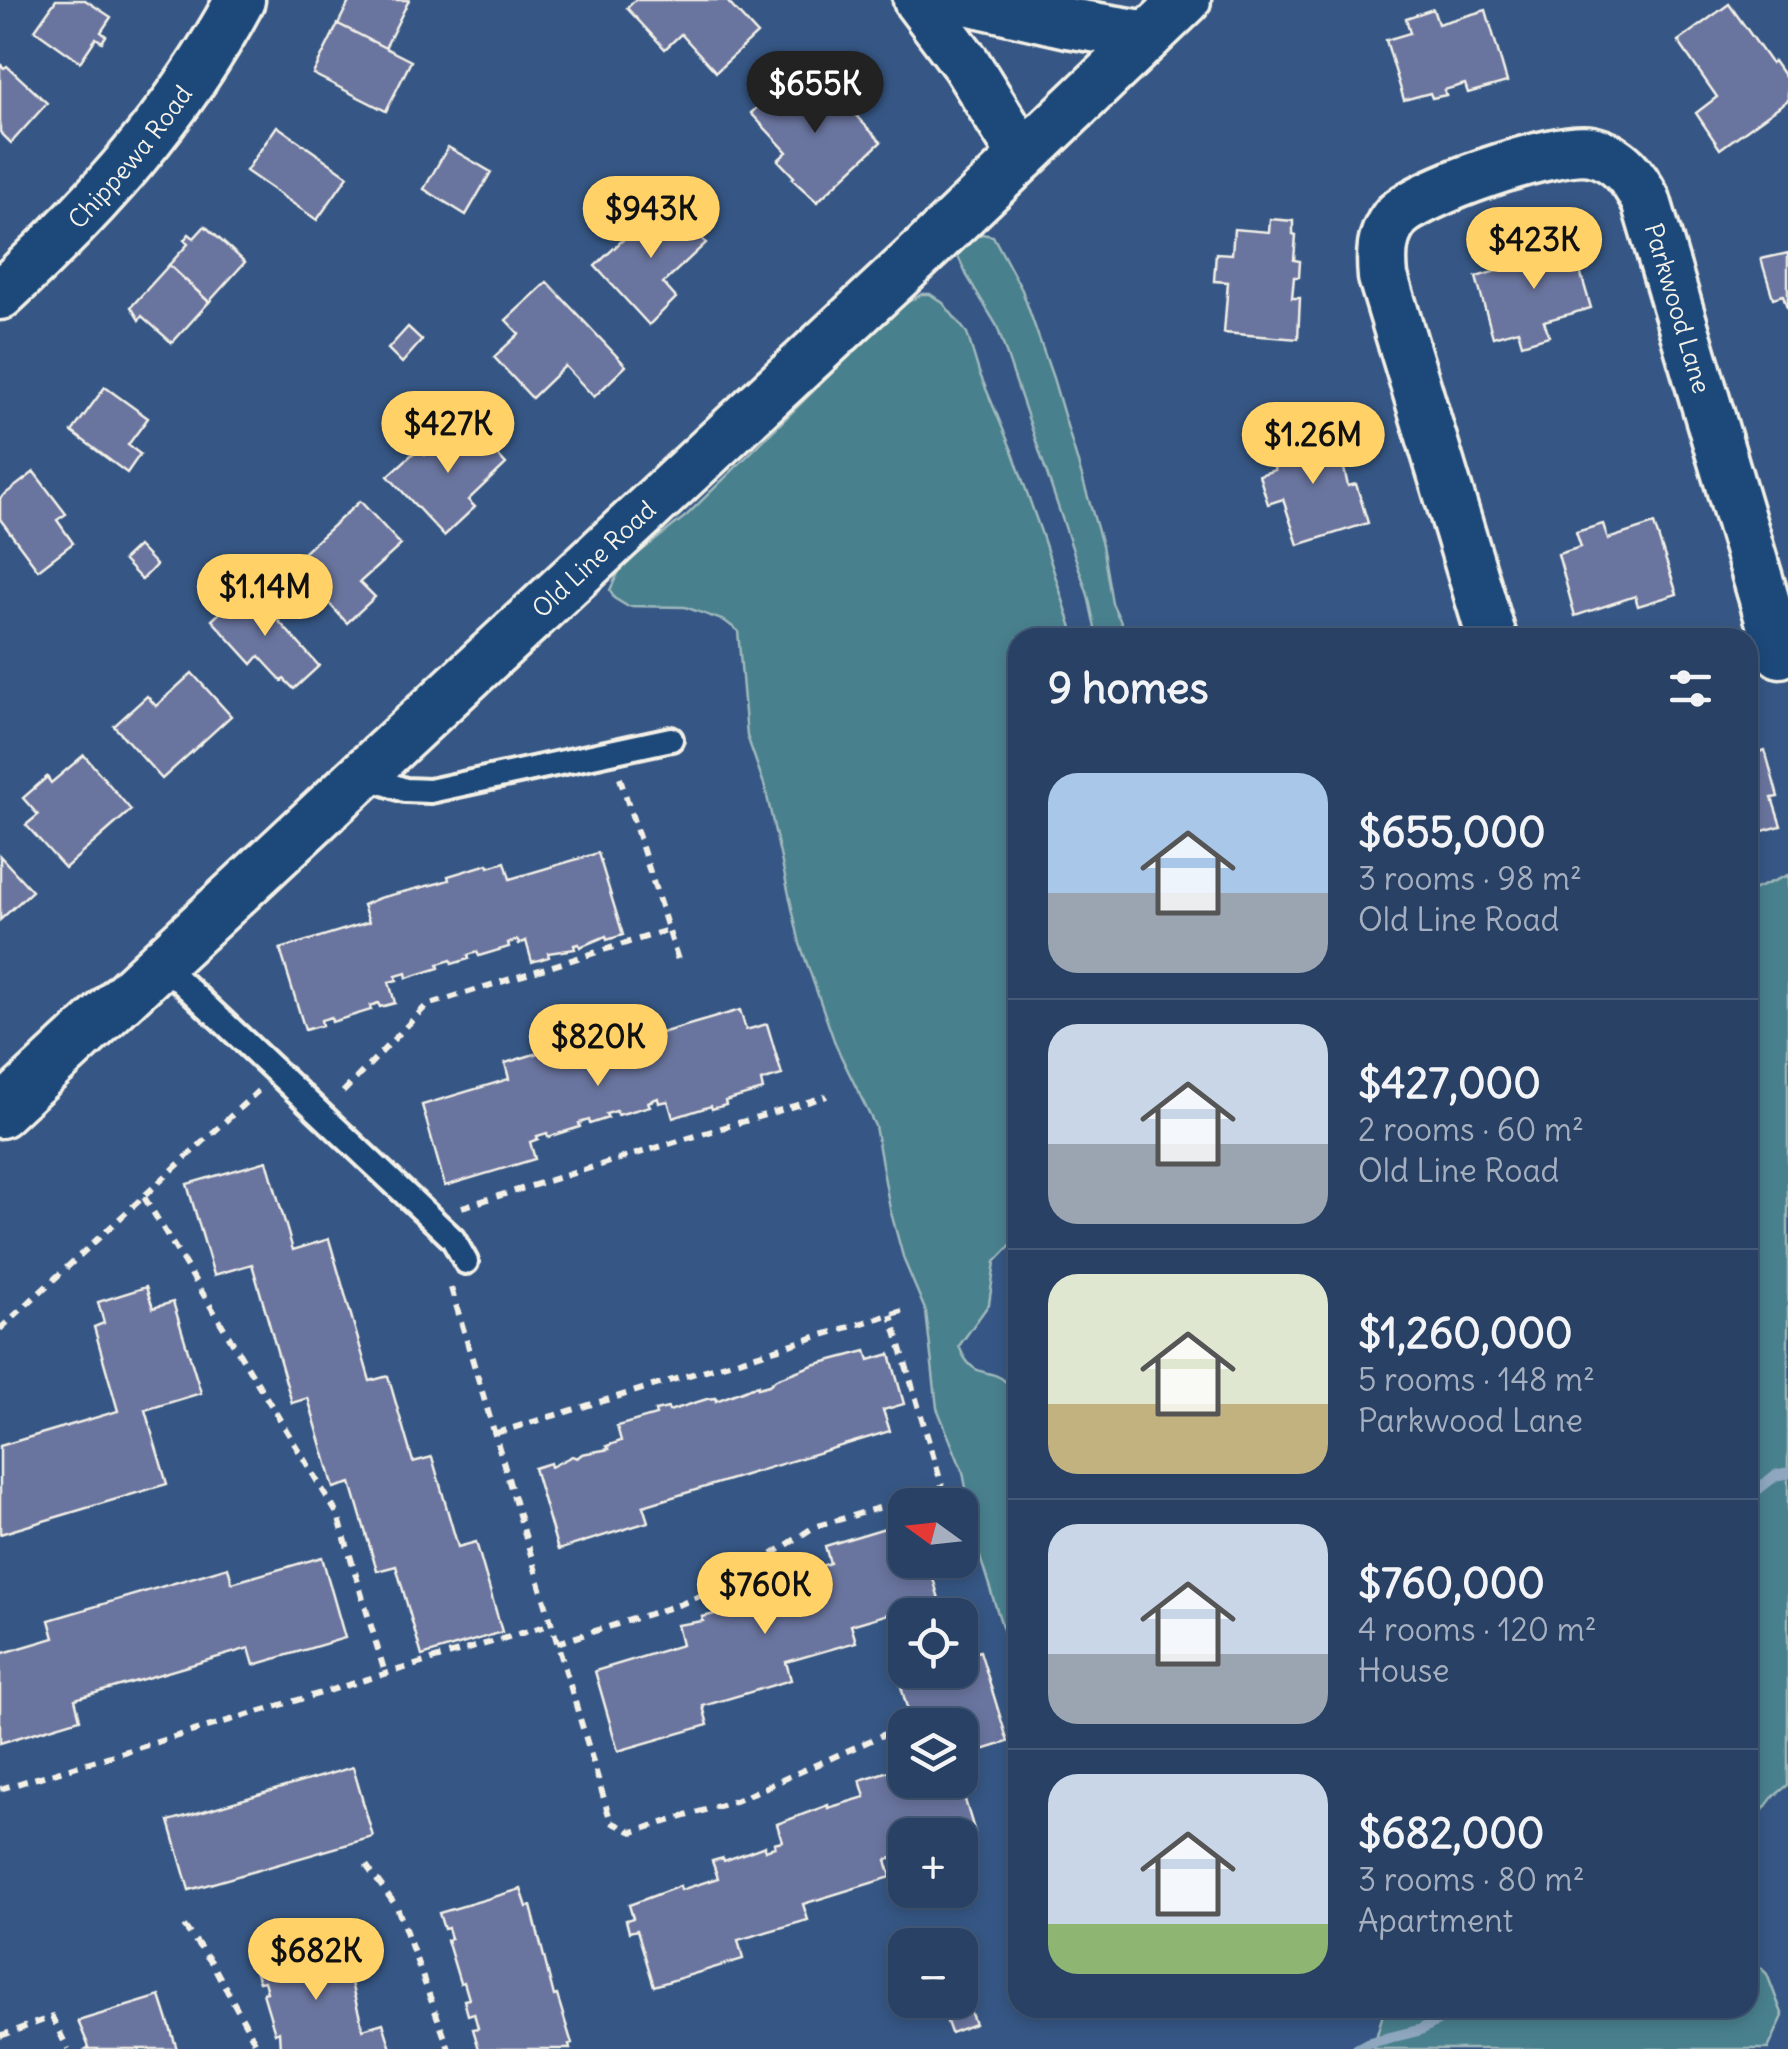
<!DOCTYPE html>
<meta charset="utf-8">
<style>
:root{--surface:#284164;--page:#30486a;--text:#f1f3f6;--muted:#a5afbf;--line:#445a78;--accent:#ffd166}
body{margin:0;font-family:Delius,sans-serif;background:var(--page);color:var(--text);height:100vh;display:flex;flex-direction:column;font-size:38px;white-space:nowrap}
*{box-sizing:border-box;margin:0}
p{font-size:32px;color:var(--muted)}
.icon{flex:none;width:55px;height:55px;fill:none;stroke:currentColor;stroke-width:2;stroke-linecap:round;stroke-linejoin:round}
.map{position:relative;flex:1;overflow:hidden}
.details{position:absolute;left:1008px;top:628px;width:750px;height:1390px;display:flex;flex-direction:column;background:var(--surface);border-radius:30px;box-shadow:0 5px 15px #0003,0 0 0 2px var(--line)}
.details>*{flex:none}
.needle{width:65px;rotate:285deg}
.fabs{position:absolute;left:888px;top:1488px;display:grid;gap:20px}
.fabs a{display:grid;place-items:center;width:90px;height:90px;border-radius:20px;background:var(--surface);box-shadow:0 5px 15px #0003,0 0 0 2px var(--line);font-size:50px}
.price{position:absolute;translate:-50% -85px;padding:0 22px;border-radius:35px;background:var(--accent);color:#111;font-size:32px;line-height:65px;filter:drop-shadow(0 2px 5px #0008)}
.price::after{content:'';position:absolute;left:50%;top:60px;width:30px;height:22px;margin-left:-15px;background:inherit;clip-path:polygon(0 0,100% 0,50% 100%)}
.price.selected{background:#222;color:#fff}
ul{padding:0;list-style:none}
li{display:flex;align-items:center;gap:30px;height:250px;padding:0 40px}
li+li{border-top:2px solid var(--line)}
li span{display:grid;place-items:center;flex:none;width:280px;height:200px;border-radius:30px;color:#555}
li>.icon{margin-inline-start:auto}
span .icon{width:120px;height:120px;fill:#fffc;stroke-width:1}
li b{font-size:42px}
h2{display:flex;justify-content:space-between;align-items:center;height:120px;padding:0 40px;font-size:42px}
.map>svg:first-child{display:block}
.green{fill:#4a808e;stroke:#9fb8bb;stroke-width:2.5}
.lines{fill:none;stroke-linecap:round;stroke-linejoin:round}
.stream{stroke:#8fa8c0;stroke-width:11}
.building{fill:#6a749f;stroke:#f4f1e8;stroke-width:2.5}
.lane-casing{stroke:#f4f1e8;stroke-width:30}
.street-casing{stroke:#f4f1e8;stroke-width:55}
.path{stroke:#f4f1e8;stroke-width:6;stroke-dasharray:10 8;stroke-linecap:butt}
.lane{stroke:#1f4a7a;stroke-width:22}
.street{stroke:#1f4a7a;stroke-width:48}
.labels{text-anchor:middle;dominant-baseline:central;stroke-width:9;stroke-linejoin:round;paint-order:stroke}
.street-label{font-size:25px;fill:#f4f1e8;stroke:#1f4a7a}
</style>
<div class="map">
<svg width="1788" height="2049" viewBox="0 0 1788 2049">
<rect width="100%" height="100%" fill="#365785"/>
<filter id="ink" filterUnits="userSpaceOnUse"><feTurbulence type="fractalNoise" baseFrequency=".01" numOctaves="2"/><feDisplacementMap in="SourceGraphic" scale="20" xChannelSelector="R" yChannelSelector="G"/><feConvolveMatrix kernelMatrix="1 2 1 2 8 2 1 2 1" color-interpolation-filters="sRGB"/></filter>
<g filter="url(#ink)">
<g class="green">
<path d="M982 234 993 236 1022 290 1053 378 1102 545 1112 603 1128 637H1097L1088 595 997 326 967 276 957 254 970 237Z"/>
<path d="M922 294H930L943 303 967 333 979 372 1013 453 1042 535 1075 637 1018 638 1017 1239 995 1262 989 1304 959 1346C976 1390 996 1356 1017 1398V1673L978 1551 963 1472 937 1408 926 1312 904 1260 890 1209 875 1126 836 1046 800 944 765 787 747 736 738 631 725 621 685 607 627 606 614 598 610 590 621 567 687 515 898 308Z"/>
<path d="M1788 875V1785L1772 1798 1748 1830V892Z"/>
<path d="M1748 1955 1767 1974 1783 2016 1768 2049H1373L1382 2017 1381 2008H1748Z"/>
</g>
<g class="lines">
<g class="stream">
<path d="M1748 1497 1776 1475 1788 1473"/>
<path d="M1357 2049 1368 2043 1420 2030 1461 2008"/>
</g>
</g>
<g class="building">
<path d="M56 0H85L111 17 101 32 106 36 102 42 96 38 80 62 35 30Z"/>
<path d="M350 0H409L385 48 338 24Z"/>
<path d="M635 0H726L757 34 716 72 681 34 665 49 627 8Z"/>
<path d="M1729 4 1771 63 1774 61 1788 81V100L1720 149 1696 113 1717 97 1678 41Z"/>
<path d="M1433 9 1438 24 1486 10 1507 82 1468 93 1465 84 1444 90 1446 95 1432 98 1430 93 1404 100 1386 40 1410 33 1406 18Z"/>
<path d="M338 24 411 61 386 111 313 74Z"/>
<path d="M0 64 4 68 7 66 47 103 11 143 0 132Z"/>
<path d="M794 73 819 100 828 92 840 104 842 101 881 142 817 202 792 179 794 177 778 160 787 152 751 113Z"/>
<path d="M277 126 348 176 317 220 246 171Z"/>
<path d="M448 147 491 172 466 215 424 189Z"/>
<path d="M665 200 706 243 663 283 676 298 649 325 595 266Z"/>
<path d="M1270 219 1293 221V234L1296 235 1294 260 1300 261 1299 277H1294L1292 298H1300L1298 339 1224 333 1228 282 1214 281 1216 253 1232 254 1234 229 1269 232Z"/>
<path d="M205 226 245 262 209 302 169 265 188 244 184 240 189 234 194 238Z"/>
<path d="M1570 237 1591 308 1544 321 1549 336 1522 344 1518 330 1493 337 1476 277 1536 259 1532 248Z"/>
<path d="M1788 253V310L1783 295 1773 298 1761 259Z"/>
<path d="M169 265 209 302 172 343 142 316 139 320 131 307Z"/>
<path d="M547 282 626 366 594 397 565 366 532 398 494 357 519 334 506 320Z"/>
<path d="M408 327 422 340 402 363 388 349Z"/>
<path d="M105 387 148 418 128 445 140 454 127 473 72 432Z"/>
<path d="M464 419 506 464 468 500 475 507 444 536 388 476 419 448 425 455Z"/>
<path d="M1327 428 1335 452 1340 451 1348 486 1356 484 1368 523 1298 545 1283 499 1268 504 1259 475 1275 470 1267 447Z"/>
<path d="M34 472 66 514 57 520 73 543 38 570 0 519V498Z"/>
<path d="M360 501 401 545 360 582 375 597 347 623 292 563Z"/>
<path d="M1603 524 1608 539 1654 524 1677 594 1638 606 1635 596 1575 616 1558 554 1581 547 1576 532Z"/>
<path d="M138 546 156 565 142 580 123 560Z"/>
<path d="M248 587 319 666 294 689 284 679 282 681 259 656 252 664 212 620Z"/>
<path d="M192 673 231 716 162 779 114 726 147 696 156 706Z"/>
<path d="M1758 749 1759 752 1765 750 1778 797 1772 798 1781 826 1748 835V752Z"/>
<path d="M84 755 131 810 65 868 26 825 38 815 23 798 47 777 51 783Z"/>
<path d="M598 853 623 935 607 940 606 936 580 947 579 944 574 945 575 949 548 953 549 957 532 962 526 941 519 944 517 940 508 943 509 947 479 956 477 952 468 955 469 959 452 964 451 960 438 964 439 968 407 978 406 973 396 976 397 980 389 982 395 1003 380 1007 378 1003 370 1006 371 1010 332 1022 331 1017 321 1020 322 1025 305 1030 280 949 369 922 363 905 379 898 439 883 449 880 448 876 488 864 489 867 505 862 510 879Z"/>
<path d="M0 856 32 891 0 920Z"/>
<path d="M740 1010 746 1030 767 1024 782 1075 761 1081 763 1090 725 1101 726 1105 712 1109 711 1106 673 1118 668 1101 659 1103 658 1098 648 1102 650 1106 618 1115 616 1111 606 1114 608 1118 590 1124 589 1120 579 1123 580 1127 548 1137 547 1133 537 1136 538 1139 530 1142 535 1159 445 1186 422 1105 509 1079 505 1063 590 1037 646 1020 651 1036Z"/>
<path d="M267 1161 293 1250 329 1239 370 1381 388 1376 413 1462 432 1457 458 1547 476 1542 502 1632 422 1656 396 1566 377 1571 351 1483 334 1488 308 1398 292 1403 252 1264 214 1275 187 1184Z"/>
<path d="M146 1287 153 1308 173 1302 201 1393 145 1410 167 1484 0 1534V1446L118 1411 94 1327 104 1323 98 1302Z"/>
<path d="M866 1351 869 1360 890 1354 904 1404 883 1410 890 1431 643 1506 648 1522 558 1550 534 1468 550 1463 551 1467 572 1456 577 1458 582 1454 609 1449 607 1446 621 1441 617 1426 656 1415 655 1411 668 1408 669 1411 707 1399 716 1398V1401L758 1385V1388L769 1385 776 1379 813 1365Z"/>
<path d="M905 1522V1560H951L954 1571 933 1578 939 1599 851 1625 856 1642 786 1662 791 1680 703 1706 708 1725 618 1751 595 1671 682 1645 677 1625 703 1621 702 1617 719 1613V1615L741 1606 742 1609 751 1607 750 1603 765 1599 761 1584 782 1582 780 1578 822 1569 821 1566 830 1563 825 1546Z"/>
<path d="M322 1557 345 1638 254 1665 249 1648 75 1699 80 1719 0 1743V1654L54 1638 49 1620 228 1567 232 1583Z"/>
<path d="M980 1651 1008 1742 960 1757V1725H912L898 1676 918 1670H960V1657Z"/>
<path d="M905 1763V1780H959L975 1833 960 1838V1835H905V1854L886 1860 891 1877 803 1904 808 1920 738 1940 743 1959 654 1986 637 1930 629 1932 626 1920 633 1918 629 1905 680 1886 681 1890 718 1878 712 1861 723 1858 724 1861 765 1846V1850L775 1847 774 1843 782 1841 777 1824 828 1805V1808L865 1797 860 1780 898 1768V1765Z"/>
<path d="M353 1767 373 1837 189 1890 169 1821Z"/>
<path d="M521 1889 527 1907 531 1906 554 1996 557 1995 572 2044 569 2045 570 2049H479L473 2029 478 2028 474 2013 468 2015 464 2000 469 1999 464 1982 460 1983 447 1940 451 1938 448 1928 444 1929 439 1913Z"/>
<path d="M336 1942 342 1961 345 1960 363 2029 383 2023 391 2049H280L279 2031 275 2033 263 1993 267 1992 264 1981 259 1982 254 1967Z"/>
<path d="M960 1985 975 2024 951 2033 939 2000H960Z"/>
<path d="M160 1996 177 2049H86L89 2047 78 2021Z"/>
</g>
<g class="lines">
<g class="lane-casing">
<g id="lane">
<path d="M364 776 405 790 430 791 671 739"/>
<path d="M161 963 453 1239 466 1262"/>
</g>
</g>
<g class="street-casing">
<g id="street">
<path d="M918 0 966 64 1023 156"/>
<path d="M967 0 1068 23 1148 36"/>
<path id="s1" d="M0 295C94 208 179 115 240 0"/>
<path id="s2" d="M1492 638 1383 277C1381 255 1381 236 1395 218 1416 192 1559 144 1591 151 1619 157 1634 177 1646 201L1780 653"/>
<path id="s3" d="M0 1113 926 249 1186 0"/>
</g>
</g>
<g class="path">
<path d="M620 778 678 960"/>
<path d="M343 1092 427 1005 668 930"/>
<path d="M144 1197 338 1515 385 1673"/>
<path d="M462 1207 827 1096"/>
<path d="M451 1288 611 1822 633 1832 735 1801 905 1725"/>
<path d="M0 1329 258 1091"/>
<path d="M496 1433 909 1309"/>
<path d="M557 1643 681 1604 724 1586 814 1527 943 1489 891 1315"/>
<path d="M0 1789 552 1624"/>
<path d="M366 1865 397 1907 449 2049"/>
<path d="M184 1926 212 1963 259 2049"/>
<path d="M0 2036 52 2017 68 2049"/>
</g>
<use href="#lane" class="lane"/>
<use href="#street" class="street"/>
</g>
</g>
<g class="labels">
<g class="street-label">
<text stroke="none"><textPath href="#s1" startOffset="190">Chippewa Road</textPath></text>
<text stroke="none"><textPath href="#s2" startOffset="838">Parkwood Lane</textPath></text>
<text stroke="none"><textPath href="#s3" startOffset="812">Old Line Road</textPath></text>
</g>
</g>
</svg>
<div class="fabs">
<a><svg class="needle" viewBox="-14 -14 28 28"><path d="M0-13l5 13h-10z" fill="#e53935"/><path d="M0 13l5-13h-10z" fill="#a5afbf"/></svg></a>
<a><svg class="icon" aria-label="locate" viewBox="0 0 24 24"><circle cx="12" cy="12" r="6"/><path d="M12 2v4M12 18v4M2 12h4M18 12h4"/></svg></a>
<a><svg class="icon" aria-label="layers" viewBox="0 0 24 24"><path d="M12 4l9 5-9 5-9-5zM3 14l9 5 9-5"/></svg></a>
<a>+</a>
<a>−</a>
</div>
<b class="price selected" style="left:815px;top:136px">$655K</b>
<b class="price" style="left:651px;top:261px">$943K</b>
<b class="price" style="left:1534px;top:292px">$423K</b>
<b class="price" style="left:448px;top:476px">$427K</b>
<b class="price" style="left:1313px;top:487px">$1.26M</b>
<b class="price" style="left:265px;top:639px">$1.14M</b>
<b class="price" style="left:598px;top:1089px">$820K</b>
<b class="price" style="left:765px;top:1637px">$760K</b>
<b class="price" style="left:316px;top:2003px">$682K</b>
<section class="details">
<h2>9 homes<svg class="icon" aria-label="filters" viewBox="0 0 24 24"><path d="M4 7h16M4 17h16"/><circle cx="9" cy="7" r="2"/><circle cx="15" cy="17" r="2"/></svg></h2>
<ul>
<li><span style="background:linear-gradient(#a9c7e8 60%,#9aa5b1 0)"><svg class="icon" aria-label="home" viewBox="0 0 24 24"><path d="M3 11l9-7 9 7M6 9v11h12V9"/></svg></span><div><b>$655,000</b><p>3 rooms · 98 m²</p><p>Old Line Road</p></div></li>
<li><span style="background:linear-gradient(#c9d6e8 60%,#9aa5b1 0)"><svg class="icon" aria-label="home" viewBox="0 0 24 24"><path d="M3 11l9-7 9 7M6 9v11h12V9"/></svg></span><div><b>$427,000</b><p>2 rooms · 60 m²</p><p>Old Line Road</p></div></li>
<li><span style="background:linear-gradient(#dfe7d0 65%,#c2b280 0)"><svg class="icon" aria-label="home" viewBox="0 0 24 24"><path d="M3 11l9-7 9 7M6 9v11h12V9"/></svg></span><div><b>$1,260,000</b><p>5 rooms · 148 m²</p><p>Parkwood Lane</p></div></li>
<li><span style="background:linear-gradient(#c9d6e8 65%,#9aa5b1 0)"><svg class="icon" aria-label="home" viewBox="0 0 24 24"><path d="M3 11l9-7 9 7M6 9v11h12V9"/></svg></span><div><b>$760,000</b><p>4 rooms · 120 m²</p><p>House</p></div></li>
<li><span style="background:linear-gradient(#c9d6e8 75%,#8fb573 0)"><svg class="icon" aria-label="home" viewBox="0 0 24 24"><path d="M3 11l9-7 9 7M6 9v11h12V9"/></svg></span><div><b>$682,000</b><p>3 rooms · 80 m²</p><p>Apartment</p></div></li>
</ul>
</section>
</div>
